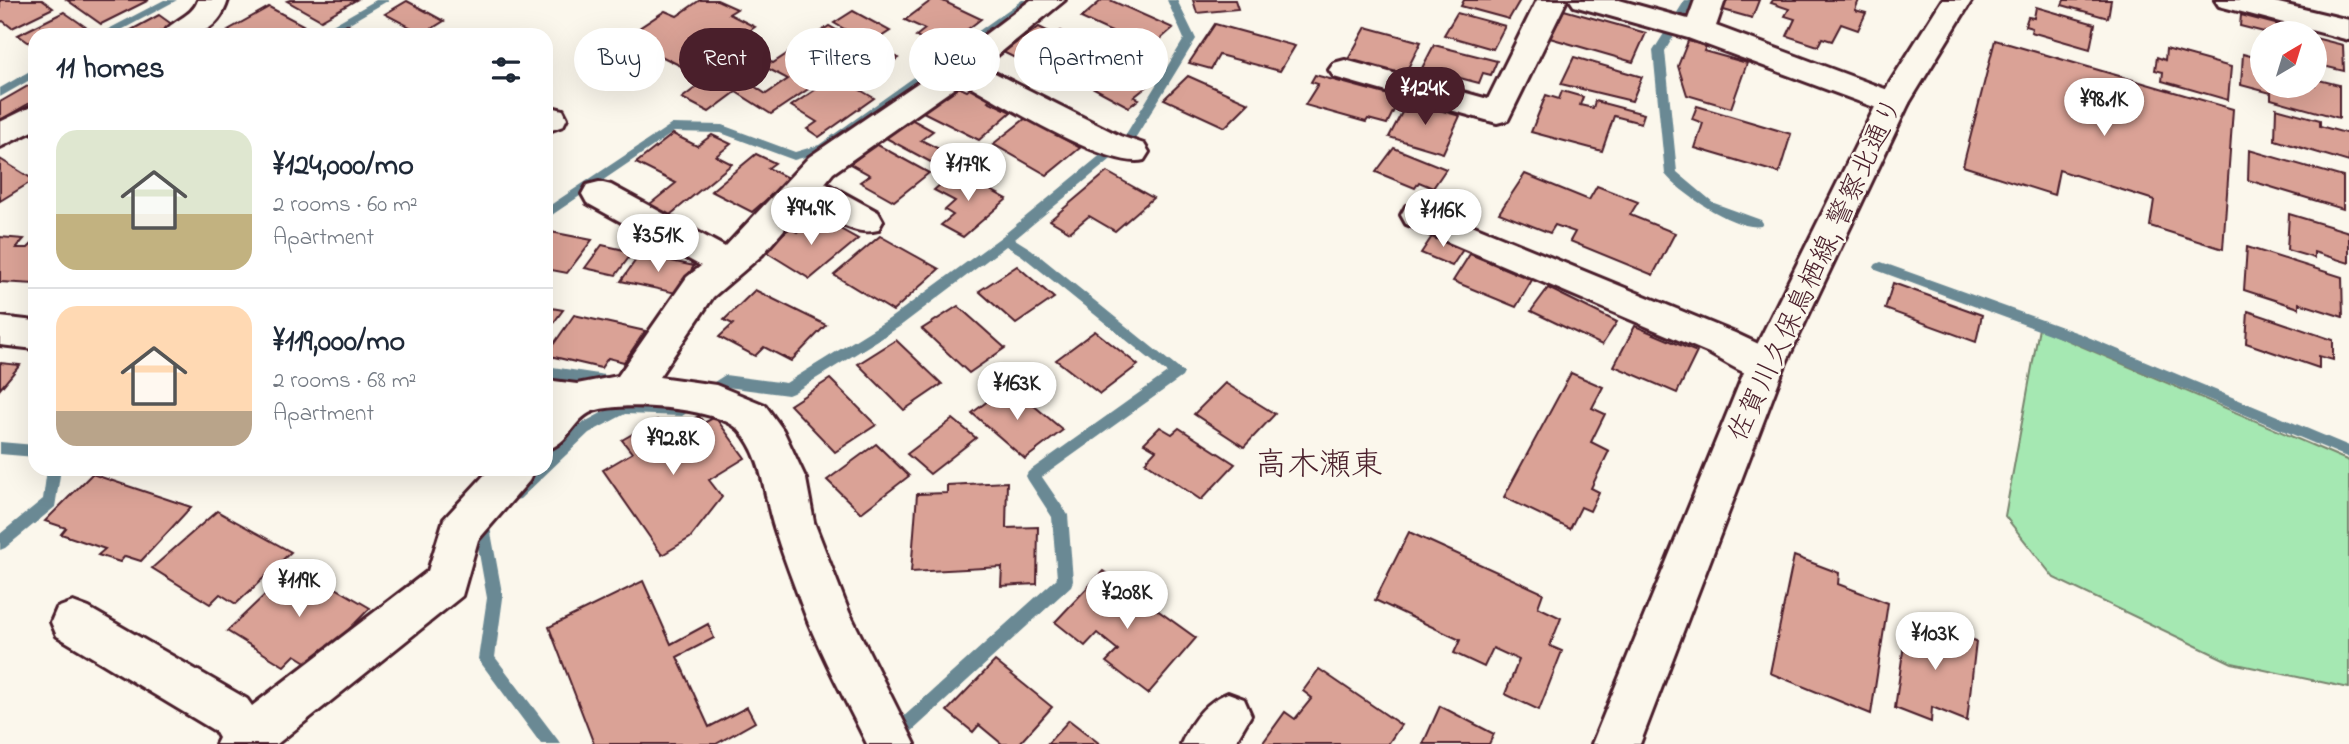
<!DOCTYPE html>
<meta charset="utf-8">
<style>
:root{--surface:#fff;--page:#f2f2f3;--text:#1f2937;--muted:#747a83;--line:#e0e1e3;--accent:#4a1f2b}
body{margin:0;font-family:"Indie Flower","Klee One",sans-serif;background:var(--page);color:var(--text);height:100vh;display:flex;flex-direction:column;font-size:26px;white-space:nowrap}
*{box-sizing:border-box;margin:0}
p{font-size:23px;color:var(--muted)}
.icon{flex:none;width:38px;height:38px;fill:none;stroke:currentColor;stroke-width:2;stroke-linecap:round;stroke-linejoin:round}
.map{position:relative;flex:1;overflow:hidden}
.side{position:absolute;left:28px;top:28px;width:525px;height:448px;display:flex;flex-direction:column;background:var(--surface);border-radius:21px;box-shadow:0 7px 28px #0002}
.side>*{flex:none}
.hud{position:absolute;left:574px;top:28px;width:665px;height:63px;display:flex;gap:14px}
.needle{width:46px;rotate:38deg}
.buttons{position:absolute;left:2250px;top:21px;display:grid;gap:14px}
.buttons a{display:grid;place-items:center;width:77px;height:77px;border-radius:50%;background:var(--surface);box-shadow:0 7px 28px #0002;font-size:35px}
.price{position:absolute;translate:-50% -60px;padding:0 16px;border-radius:24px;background:#fff;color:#222;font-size:23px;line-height:46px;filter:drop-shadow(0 2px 4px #0008)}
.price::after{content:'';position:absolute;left:50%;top:42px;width:21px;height:16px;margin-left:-10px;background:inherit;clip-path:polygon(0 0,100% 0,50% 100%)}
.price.active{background:var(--accent);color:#fff}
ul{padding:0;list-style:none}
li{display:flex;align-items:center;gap:21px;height:175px;padding:0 28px}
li+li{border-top:2px solid var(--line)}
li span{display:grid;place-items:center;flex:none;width:196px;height:140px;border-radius:21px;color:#555}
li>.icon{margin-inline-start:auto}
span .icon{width:84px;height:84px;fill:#fffc;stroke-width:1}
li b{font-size:30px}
h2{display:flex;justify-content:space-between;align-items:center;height:84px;padding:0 28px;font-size:30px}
.chip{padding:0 24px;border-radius:32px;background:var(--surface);box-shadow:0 7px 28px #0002;font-size:24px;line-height:63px}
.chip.active{background:var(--accent);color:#fff}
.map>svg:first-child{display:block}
.green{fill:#a5e8b2;stroke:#78846e;stroke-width:2}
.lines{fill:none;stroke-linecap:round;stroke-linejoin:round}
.stream{fill:#6a8994;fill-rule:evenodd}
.building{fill:#daa296;stroke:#4a1f2b;stroke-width:2;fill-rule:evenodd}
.street-casing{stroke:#4a1f2b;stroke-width:6}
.primary-casing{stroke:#4a1f2b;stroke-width:6}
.street{fill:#fbf7ec;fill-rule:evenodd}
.primary{fill:#fbf7ec;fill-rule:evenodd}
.labels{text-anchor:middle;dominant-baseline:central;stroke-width:5;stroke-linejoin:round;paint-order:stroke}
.street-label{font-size:28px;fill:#4a1f2b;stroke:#fbf7ec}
.quarter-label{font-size:32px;fill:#4a1f2b;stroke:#fbf7ec}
</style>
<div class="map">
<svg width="2349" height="744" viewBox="0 0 2349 744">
<rect width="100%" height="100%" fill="#fbf7ec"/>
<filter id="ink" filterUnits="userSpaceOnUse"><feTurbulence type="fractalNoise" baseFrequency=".0143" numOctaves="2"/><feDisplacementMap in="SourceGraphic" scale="14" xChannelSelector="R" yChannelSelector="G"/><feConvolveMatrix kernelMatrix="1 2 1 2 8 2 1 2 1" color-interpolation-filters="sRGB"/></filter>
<g filter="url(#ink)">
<path class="green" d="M2039 328 2349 461V688L2232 663 2054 578 2005 516Z"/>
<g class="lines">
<g class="stream">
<path d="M164 0H177L112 35H97Z"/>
<path d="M376 0H389L329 35H315Z"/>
<path d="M1022 0H1034L827 151 794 160 721 133 674 132 546 219V208L672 124 722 125 795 152 819 145Z"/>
<path d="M1167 0H1177L1196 39 1134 140 1015 239 1031 249 1184 373 1182 377 1042 477 1068 515 1073 581 1071 586 898 744H877L880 738 1057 578 1052 517 1028 480 1026 476 1028 472 1167 373 1021 255 1006 246 899 327 793 393 788 395 727 387 682 416 625 414 589 433 520 499 515 500 510 499 507 494 510 489 532 469H546V456L579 425 618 404H680L725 375 786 383 889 319 1001 237 1126 134 1184 39Z"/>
<path d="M1685 0H1695L1665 51 1677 172 1714 203 1761 220 1763 223 1761 226C1737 231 1680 193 1665 174L1653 51Z"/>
<path d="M35 68V77L0 97V88Z"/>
<path d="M1881 262 2081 334 2349 446V458L2071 342 1876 270 1874 267 1876 264Z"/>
<path d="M546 366 605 375 610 377 612 381 610 385 605 387 546 378Z"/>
<path d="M0 442 35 445V457L0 454Z"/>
<path d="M47 469H61L55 507 5 548 0 550V534L43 499Z"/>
<path d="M487 513 492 515 495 520 490 527 503 598 495 657 561 744H541L478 659 487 598 474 525 482 515Z"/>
</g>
</g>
<g class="building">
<path d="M0 0H42L53 8 12 28 3 21 0 22Z"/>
<path d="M67 0H149L101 24Z"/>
<path d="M290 0H356L321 20 287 1Z"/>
<path d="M700 0H717L737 9 729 14 755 27 732 43 773 63 829 26 847 36 829 48 850 61 771 114 736 92 709 112 682 98 707 79 661 56 654 60 633 50 640 46 624 38 665 11 677 16ZM767 68 788 79 766 94 748 82Z"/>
<path d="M932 0H941L981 19 942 49 916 36 925 29 905 20Z"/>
<path d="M1102 0H1110L1173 28 1149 49 1081 18Z"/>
<path d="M1193 0H1235L1238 9 1197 13Z"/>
<path d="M1464 0H1520L1509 19 1461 6Z"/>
<path d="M1724 0H1759L1752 18 1720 9Z"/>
<path d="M1773 0H1859L1855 10 1866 13 1858 30 1841 24 1832 41 1822 38 1818 46 1787 36 1795 19 1785 16 1789 9 1771 3Z"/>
<path d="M2064 0H2111L2108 18 2062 5Z"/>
<path d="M407 1 444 21 423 34 385 14Z"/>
<path d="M269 7 303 25 287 35H237L228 30Z"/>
<path d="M2036 7 2095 24 2090 49 2031 32 2032 28 2025 26 2028 17 2034 18Z"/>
<path d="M1564 10 1646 33 1633 62 1550 38Z"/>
<path d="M853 11 890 31 870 44 834 23Z"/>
<path d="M64 12 93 32 87 35H35V47L18 35Z"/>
<path d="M1457 13 1505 26 1493 49 1444 35Z"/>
<path d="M159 15 173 25 153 35H122Z"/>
<path d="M2241 15 2306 32V33H2268L2240 26Z"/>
<path d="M347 24 365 35H327Z"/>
<path d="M1215 24 1295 46 1280 71 1219 55 1211 69 1189 63Z"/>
<path d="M1039 27 1055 35 1061 31 1078 40 1073 44 1103 60 1070 85 1003 52Z"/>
<path d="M1366 27 1421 42 1403 78 1346 63Z"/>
<path d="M2315 38 2343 45 2344 71 2315 64Z"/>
<path d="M1995 40 2233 109 2223 249 2150 226 2154 200 2059 170 2054 195 1963 166Z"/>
<path d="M1688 41 1706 46 1704 51 1747 63 1731 108 1687 95 1678 66Z"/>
<path d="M1434 45 1497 61 1491 75 1483 73 1479 83 1422 68Z"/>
<path d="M878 46 898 58 865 80 845 68Z"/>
<path d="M2166 49 2231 67 2228 100 2162 81 2163 72 2155 70 2157 57 2165 60Z"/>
<path d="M2243 54 2262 59 2263 86H2315V79L2339 85V118L2271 99V93L2241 85Z"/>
<path d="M1574 57 1642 77 1632 101 1561 84Z"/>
<path d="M1122 64 1146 76 1141 80 1149 85 1134 97 1139 99 1129 107 1092 87Z"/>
<path d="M1315 75 1400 98 1387 124 1368 119 1366 122 1305 105 1318 84 1311 82Z"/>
<path d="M836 76 874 98 819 137 807 129 817 122 791 106Z"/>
<path d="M1188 76 1249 103 1225 127 1164 99Z"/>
<path d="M28 86 35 90V100L0 120V102Z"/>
<path d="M956 86 967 91 972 87 992 97 988 101 1011 112 979 140 923 112Z"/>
<path d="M1562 91 1583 97 1580 105 1593 108 1595 101 1644 114 1641 123 1614 116 1602 151 1531 132 1546 95 1559 99Z"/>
<path d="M1408 101 1460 116 1443 153 1389 137Z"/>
<path d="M1697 106 1791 134 1779 173 1695 148 1703 123 1692 119Z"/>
<path d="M2276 108 2320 120V126L2349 134V162L2275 140Z"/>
<path d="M1026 118 1080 148 1047 175 993 144Z"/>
<path d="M911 119 933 131 921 140 951 155 938 166 886 138Z"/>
<path d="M673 134 697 146 712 135 731 144 716 156 732 164 665 219 645 208 676 183 636 163Z"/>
<path d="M876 144 929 173 894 201 860 182 870 175 850 164Z"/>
<path d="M1394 148 1446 169 1433 188 1419 182 1415 188 1376 172Z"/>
<path d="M2249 150 2343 177V209L2248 180Z"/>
<path d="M756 154 775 163 768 168 790 179 752 212 711 191Z"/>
<path d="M0 159 34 180 0 201Z"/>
<path d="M956 171 1007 199 963 237 941 225 953 215 945 210 955 201 934 190Z"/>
<path d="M1107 172 1153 198 1115 231 1089 216 1070 232 1050 220Z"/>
<path d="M1525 174 1589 200 1597 186 1638 202 1630 215 1675 233 1653 275 1570 241 1575 232 1555 225 1550 233 1499 213Z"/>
<path d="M2289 214 2349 232V263L2314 252V258L2287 250Z"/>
<path d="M817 216 858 239 810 279 763 250 790 228 797 232Z"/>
<path d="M546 231 592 240 567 273 546 269Z"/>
<path d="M1435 232 1466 245 1452 266 1421 253Z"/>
<path d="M880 236 939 269 893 311 834 275Z"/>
<path d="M0 237 24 239 16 248H28L35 241V284L0 282Z"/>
<path d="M602 245 633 252 616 275 585 268Z"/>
<path d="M2247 247 2342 277 2343 317 2299 303V308L2244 290Z"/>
<path d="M640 254 694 266 676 293 621 281Z"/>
<path d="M1470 254 1532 280 1516 307 1453 281Z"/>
<path d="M1017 266 1054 298 1016 324 979 291Z"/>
<path d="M1893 283 1982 315 1976 342 1885 309Z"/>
<path d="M1548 288 1617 322 1602 345 1531 311Z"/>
<path d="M755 290 826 325 791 361 764 347 755 356 719 337 733 324 724 320Z"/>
<path d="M958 306 1005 348 969 373 922 329Z"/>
<path d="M546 307 563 310 546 333Z"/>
<path d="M2248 311 2333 340V360L2319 356V368L2246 343Z"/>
<path d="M574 315 645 331 624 362 608 358 601 368 546 355Z"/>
<path d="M1635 326 1697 352 1677 393 1614 366Z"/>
<path d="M1095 331 1138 365 1100 394 1056 360Z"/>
<path d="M896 340 942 384 904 410 858 364Z"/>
<path d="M0 363 20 365 0 389Z"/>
<path d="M1571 373 1603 387 1592 408 1605 414 1591 442 1609 451 1591 488 1599 492 1590 511 1581 507 1570 529 1504 497Z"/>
<path d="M830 379 876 425 835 452 790 405Z"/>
<path d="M1225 383 1275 414 1244 447 1194 414Z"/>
<path d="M1009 385 1063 430 1025 459 972 413Z"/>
<path d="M699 416 704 423 715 417 745 458 709 480 722 497 690 538 662 555 603 470 632 453 622 440 657 420 667 433Z"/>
<path d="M953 419 976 438 930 474 907 454Z"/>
<path d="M1160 427 1172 434 1179 428 1235 464 1201 500 1145 462 1156 450 1144 443Z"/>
<path d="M876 444 909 476 861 513 827 480Z"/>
<path d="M92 474 191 507 141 561 125 556 120 562 98 555 105 549 61 534 66 528 45 521Z"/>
<path d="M1007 482 1006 528 1038 527 1037 584 1001 586 1002 567 911 572 917 494 947 493V485Z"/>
<path d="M217 511 291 552 236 604 220 594 210 604 152 568Z"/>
<path d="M1409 532 1543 593 1538 607 1561 618 1550 646 1562 651 1539 710 1505 694 1519 660 1493 648 1484 667 1454 653 1460 640 1375 600Z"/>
<path d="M1794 556 1839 573 1838 584 1888 603 1871 714 1770 673Z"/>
<path d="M296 565 370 608 313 666 295 655 284 666 227 631Z"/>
<path d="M1103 571 1196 638 1148 694 1106 662 1118 650 1097 633 1085 646 1055 622Z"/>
<path d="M643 581 671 644 708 624 714 638 677 657 709 727 747 707 755 722 716 744H594L549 627Z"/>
<path d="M1908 616 1976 641 1967 721 1932 707 1931 722 1895 708Z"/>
<path d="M995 661 1052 707 1019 744H1002L979 725 973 732 947 711Z"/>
<path d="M1319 669 1401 725 1388 744H1262L1285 712 1295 719 1312 698 1303 691Z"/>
<path d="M1440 706 1494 734 1489 744H1423Z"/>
<path d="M1069 720 1100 744H1047Z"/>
</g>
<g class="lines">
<g class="street-casing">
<g id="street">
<path d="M198 0H228C217 36 194 35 162 35 171 20 193 17 198 0Z"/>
<path d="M1031 0H1065L983 67 1120 136 1144 144 1149 152 1144 160C1109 170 998 101 963 82L833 173 825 183 878 212 883 221 878 230C853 237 828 216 807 203L762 255 713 297 659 377 716 385 765 405 783 430 806 479 814 522 849 612 915 744H867C846 701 822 658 805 614 794 584 782 554 773 524 763 491 763 457 739 430 720 408 615 399 589 413 571 423 570 442 546 450V380L577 384 618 376 687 277 701 266 587 203 582 194 587 185 599 182 611 185 725 247 809 157 950 61Z"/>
<path d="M1537 0H1567L1508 120 1497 123 1486 120 1334 77 1329 70 1334 63 1345 60 1488 99Z"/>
<path d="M1570 0H1619L1688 19 1695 0H1725L1716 26 1904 96 1909 103 1904 110 1893 114 1882 110 1688 38 1574 6Z"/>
<path d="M2215 0H2266L2349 20V40L2219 6Z"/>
<path d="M35 105V130L0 147V122Z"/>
<path d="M551 107 563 110 567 118 563 126 546 132V109Z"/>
<path d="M1418 203 1735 333 1780 354 1785 365 1780 376C1755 384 1731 365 1709 353L1406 224 1401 215 1406 206Z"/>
<path d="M0 317 35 321V349L0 345Z"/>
<path d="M490 469H535L529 481 478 540 462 596 277 744H216L219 738 215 731 57 636 51 622 57 608 73 602 89 608 247 699 252 706 428 571 444 519Z"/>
<path d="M1228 693 1244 699 1251 715 1234 744H1181C1191 721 1205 702 1228 693Z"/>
</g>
</g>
<g class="primary-casing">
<path id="primary" d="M1942 0H1972L1909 103 1785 365 1640 744H1592L1747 365 1877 103Z"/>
</g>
<use href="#street" class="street"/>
<use href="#primary" class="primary"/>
</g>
</g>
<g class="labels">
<g class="street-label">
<text transform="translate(1817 270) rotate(-65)">佐賀川久保鳥栖線, 警察北通り</text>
</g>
<g class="quarter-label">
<text x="1319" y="466">高木瀬東</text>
</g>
</g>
</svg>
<div class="buttons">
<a><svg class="needle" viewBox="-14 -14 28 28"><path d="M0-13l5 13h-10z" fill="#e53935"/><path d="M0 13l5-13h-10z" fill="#747a83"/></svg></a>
</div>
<b class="price active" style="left:1425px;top:127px">¥124K</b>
<b class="price" style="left:2104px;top:138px">¥98.1K</b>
<b class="price" style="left:968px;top:203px">¥179K</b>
<b class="price" style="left:811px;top:247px">¥94.9K</b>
<b class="price" style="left:1443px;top:249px">¥116K</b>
<b class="price" style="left:658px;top:274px">¥351K</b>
<b class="price" style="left:1017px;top:422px">¥163K</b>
<b class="price" style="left:673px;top:477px">¥92.8K</b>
<b class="price" style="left:299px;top:619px">¥119K</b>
<b class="price" style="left:1127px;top:631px">¥208K</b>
<b class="price" style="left:1935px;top:672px">¥103K</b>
<div class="hud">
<a class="chip">Buy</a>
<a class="chip active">Rent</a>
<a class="chip">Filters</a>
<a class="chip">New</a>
<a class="chip">Apartment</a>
</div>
<section class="side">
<h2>11 homes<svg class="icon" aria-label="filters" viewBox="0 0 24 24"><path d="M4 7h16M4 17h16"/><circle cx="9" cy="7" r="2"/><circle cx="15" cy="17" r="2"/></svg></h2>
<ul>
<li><span style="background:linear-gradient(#dfe7d0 60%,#c2b280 0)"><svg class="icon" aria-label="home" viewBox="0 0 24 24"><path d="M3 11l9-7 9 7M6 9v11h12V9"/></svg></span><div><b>¥124,000/mo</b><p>2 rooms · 60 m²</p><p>Apartment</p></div></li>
<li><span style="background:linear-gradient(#ffd9b3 75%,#b9a48a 0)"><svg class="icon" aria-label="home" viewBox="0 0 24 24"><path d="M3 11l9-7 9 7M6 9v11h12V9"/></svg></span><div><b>¥119,000/mo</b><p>2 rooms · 68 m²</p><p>Apartment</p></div></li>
</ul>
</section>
</div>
